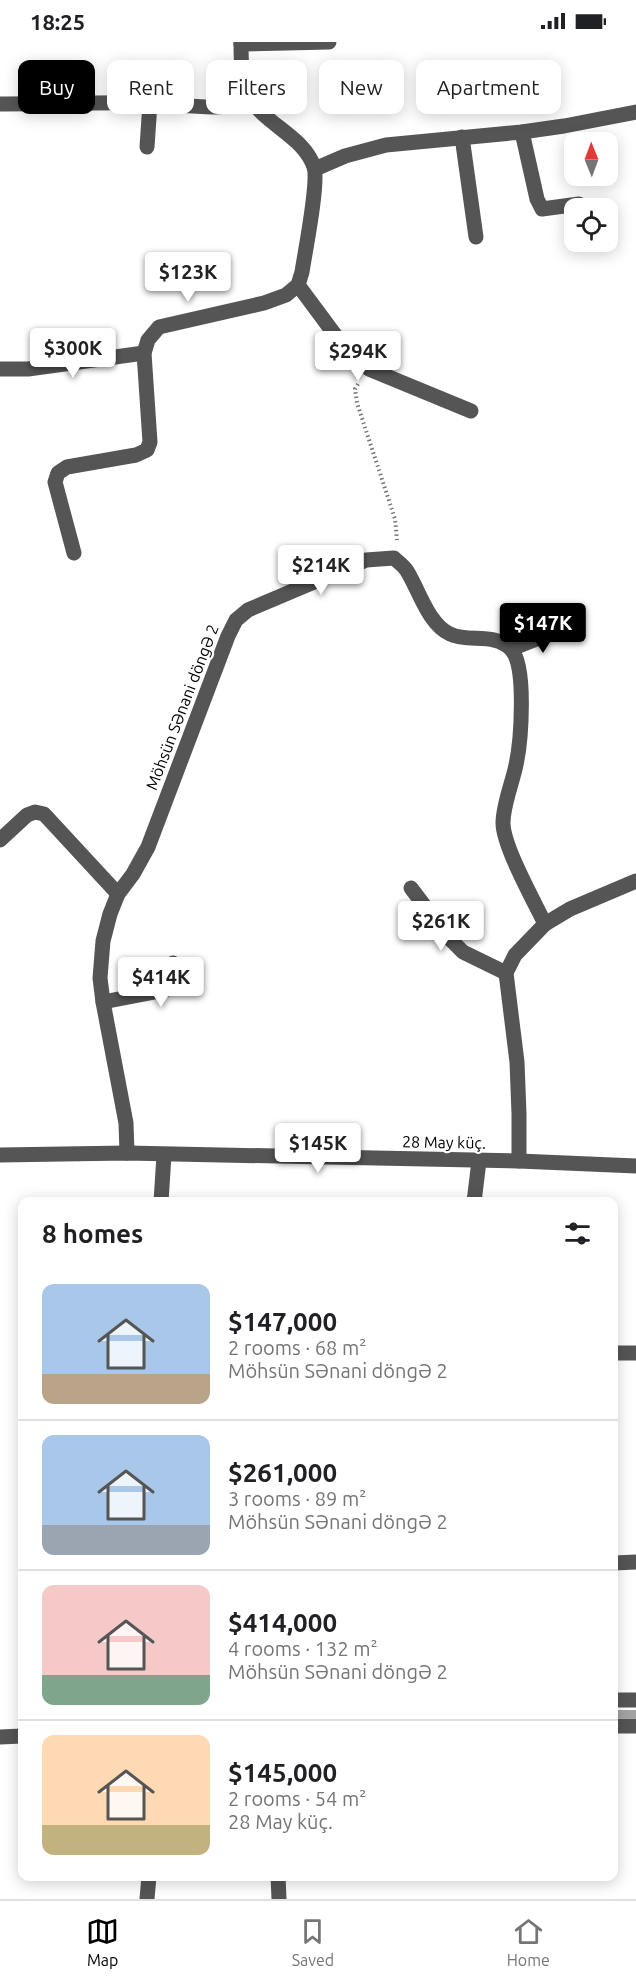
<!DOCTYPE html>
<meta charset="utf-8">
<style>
:root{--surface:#fff;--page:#f2f2f2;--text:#202124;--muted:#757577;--line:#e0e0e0;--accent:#000}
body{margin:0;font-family:Ubuntu,sans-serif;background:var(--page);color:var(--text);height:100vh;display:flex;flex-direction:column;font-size:22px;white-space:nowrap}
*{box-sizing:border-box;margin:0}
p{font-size:20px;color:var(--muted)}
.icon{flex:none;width:33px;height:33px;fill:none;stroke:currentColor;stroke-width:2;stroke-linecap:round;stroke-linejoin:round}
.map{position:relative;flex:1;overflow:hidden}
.details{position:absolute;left:18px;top:1155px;width:600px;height:684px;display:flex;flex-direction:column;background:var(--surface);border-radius:12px;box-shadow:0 3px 15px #0003}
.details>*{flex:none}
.top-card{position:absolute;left:18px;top:18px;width:600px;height:54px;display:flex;gap:12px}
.needle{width:39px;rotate:359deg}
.fabs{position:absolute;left:564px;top:90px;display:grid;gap:12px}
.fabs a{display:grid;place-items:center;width:54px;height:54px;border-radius:12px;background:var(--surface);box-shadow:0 3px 15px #0003;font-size:30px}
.price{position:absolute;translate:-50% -51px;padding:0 14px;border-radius:6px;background:#fff;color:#222;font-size:20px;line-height:39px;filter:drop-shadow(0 2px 3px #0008)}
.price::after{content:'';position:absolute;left:50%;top:36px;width:18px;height:14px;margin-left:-9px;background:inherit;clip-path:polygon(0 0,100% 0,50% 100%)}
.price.on{background:var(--accent);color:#fff}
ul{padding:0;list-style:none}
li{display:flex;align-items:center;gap:18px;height:150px;padding:0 24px}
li+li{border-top:2px solid var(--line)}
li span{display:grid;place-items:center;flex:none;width:168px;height:120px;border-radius:12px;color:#555}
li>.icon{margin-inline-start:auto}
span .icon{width:72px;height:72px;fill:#fffc;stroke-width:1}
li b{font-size:26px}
h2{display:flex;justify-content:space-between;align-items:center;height:72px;padding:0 24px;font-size:26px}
.chip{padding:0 21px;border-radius:12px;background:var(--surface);box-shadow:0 3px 15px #0003;font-size:21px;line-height:54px}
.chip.on{background:var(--accent);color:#fff}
.status{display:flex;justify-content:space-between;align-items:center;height:42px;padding:0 30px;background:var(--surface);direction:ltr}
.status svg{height:16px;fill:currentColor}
.tabs{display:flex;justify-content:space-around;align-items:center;height:84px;border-top:2px solid var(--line);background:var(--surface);font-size:16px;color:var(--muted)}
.tabs a{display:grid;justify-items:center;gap:3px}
.tabs .on{color:var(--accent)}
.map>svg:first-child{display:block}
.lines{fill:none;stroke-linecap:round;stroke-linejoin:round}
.stream{stroke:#a3a3a3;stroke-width:8}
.path{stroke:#777;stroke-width:4;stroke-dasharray:1.5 3;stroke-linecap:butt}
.minor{stroke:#555;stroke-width:15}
.labels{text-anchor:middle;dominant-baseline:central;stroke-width:4.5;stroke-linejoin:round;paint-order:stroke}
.street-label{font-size:16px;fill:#000;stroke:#fff}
</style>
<div class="status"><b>18:25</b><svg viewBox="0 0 49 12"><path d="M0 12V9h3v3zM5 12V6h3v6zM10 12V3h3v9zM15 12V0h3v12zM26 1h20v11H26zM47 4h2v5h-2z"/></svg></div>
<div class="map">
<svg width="636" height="1857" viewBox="0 0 636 1857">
<rect width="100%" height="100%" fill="#fff"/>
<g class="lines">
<path class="stream" d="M614 1672H636"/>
<path class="path" d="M358 342 355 347 357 361 395 477 397 498"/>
<g class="minor">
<path d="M241 2 329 0"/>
<path d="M0 62C50 62 101 60 151 61 183 62 222 71 251 58"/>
<path d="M522 90 537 157 542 167 579 162"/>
<path d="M462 95 476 195"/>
<path d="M147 105 150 61"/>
<path d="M315 127 345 114 386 103 522 90 564 84 636 70"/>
<path d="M298 243 350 313 369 327 471 369"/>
<path d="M0 327H28L144 311"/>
<path d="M74 511 55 440 58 431 67 425 136 413 147 408 150 400 144 311 148 298 159 285 264 261 286 253 298 243 302 230C305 210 319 140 314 125 304 95 268 84 251 58 241 42 241 19 241 0"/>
<path d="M511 607 562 587"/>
<path d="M0 798 27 773 35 770 44 772 118 852"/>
<path d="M411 846 448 895 463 910 506 931"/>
<path d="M103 960 165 948 171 937 173 921"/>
<path d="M127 1111 126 1081 103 960 100 936 103 899 110 872 118 852 133 832 148 805 228 594 236 578 248 568 366 518 394 516C398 520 404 524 407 529 419 548 428 582 450 592 469 601 494 590 511 607 527 624 521 700 516 723 512 742 503 763 503 781 503 804 534 859 545 882L570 867 636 839"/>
<path d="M0 1113 127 1111 519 1119 636 1124"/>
<path d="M519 1119V1072L517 1020 506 931 515 913 545 882"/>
<path d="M161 1160 164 1113"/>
<path d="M474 1160 479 1119"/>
<path d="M614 1311H636"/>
<path d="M614 1521 636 1520"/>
<path d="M614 1658H636"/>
<path d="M614 1684H636"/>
<path d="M0 1695 22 1694"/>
<path d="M278 1834 279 1857"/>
<path d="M147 1857 149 1834"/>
</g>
</g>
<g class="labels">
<g class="street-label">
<text transform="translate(182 665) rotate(-69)">Möhsün Sənani döngə 2</text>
<text transform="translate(444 1100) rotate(1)">28 May küç.</text>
</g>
</g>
</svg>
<div class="fabs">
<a><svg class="needle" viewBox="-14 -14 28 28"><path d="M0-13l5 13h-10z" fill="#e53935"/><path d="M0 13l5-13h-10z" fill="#757577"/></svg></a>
<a><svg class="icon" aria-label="locate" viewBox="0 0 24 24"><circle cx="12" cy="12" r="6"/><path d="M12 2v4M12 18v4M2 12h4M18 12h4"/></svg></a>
</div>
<b class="price" style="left:188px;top:261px">$123K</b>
<b class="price" style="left:73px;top:337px">$300K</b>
<b class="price" style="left:358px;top:340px">$294K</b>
<b class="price" style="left:321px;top:554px">$214K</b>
<b class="price on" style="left:543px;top:612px">$147K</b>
<b class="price" style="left:441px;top:910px">$261K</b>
<b class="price" style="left:161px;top:966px">$414K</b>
<b class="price" style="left:318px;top:1132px">$145K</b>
<div class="top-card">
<a class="chip on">Buy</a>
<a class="chip">Rent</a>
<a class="chip">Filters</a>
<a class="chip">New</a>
<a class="chip">Apartment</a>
</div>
<section class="details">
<h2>8 homes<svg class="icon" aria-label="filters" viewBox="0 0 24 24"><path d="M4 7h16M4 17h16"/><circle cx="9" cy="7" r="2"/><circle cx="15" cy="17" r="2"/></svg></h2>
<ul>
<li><span style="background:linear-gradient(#a9c7e8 75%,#b9a48a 0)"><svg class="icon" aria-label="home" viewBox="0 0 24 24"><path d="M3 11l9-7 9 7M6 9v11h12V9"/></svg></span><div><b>$147,000</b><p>2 rooms · 68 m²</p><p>Möhsün Sənani döngə 2</p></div></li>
<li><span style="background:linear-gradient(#a9c7e8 75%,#9aa5b1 0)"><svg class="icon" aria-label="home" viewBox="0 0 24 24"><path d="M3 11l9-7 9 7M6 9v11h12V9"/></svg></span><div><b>$261,000</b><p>3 rooms · 89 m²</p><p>Möhsün Sənani döngə 2</p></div></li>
<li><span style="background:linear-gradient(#f6c9c9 75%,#7fa58c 0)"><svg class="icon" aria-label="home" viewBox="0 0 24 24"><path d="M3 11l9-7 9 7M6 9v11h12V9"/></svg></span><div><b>$414,000</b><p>4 rooms · 132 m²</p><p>Möhsün Sənani döngə 2</p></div></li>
<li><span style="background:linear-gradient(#ffd9b3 75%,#c2b280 0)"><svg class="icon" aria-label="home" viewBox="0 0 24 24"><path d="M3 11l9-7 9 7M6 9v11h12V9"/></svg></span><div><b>$145,000</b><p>2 rooms · 54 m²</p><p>28 May küç.</p></div></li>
</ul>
</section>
</div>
<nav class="tabs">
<a class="on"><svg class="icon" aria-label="map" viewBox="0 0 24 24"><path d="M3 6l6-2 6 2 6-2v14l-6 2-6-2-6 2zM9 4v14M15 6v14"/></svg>Map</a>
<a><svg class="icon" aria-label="saved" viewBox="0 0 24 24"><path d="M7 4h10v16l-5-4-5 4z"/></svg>Saved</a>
<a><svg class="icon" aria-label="home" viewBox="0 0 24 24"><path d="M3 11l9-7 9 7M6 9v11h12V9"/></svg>Home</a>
</nav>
